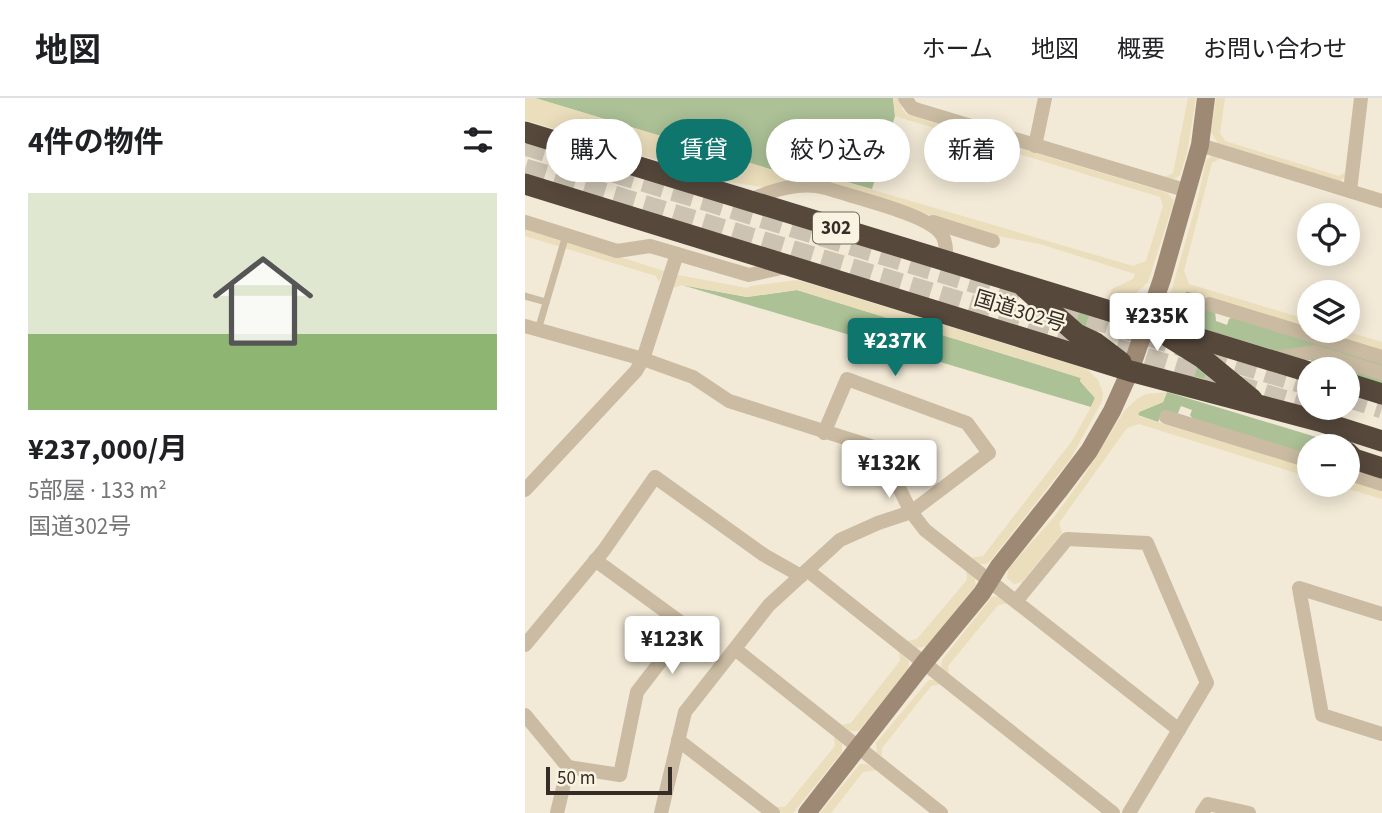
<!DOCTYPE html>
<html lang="ja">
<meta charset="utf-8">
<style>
:root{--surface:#fff;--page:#f2f2f2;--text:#202124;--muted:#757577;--line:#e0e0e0;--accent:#0f766e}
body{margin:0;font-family:"Source Sans 3","Noto Sans JP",sans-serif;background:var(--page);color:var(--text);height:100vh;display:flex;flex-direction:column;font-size:26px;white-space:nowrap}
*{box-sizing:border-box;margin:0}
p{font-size:23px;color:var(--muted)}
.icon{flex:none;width:38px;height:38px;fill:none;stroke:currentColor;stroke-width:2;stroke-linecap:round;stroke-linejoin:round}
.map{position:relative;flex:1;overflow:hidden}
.drawer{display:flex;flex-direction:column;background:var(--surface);width:525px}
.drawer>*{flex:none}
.top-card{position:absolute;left:21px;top:21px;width:665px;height:63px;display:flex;gap:14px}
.buttons{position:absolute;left:772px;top:105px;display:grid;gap:14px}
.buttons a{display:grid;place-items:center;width:63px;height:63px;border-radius:50%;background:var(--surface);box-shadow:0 4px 18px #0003;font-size:35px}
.scale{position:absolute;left:21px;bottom:18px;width:126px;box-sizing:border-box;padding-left:7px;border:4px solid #342c25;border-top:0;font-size:19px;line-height:24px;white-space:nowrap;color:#342c25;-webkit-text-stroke:5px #faf3e2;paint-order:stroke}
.price{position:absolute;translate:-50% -60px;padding:0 16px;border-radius:7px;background:#fff;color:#222;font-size:23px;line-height:46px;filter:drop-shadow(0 2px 4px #0008)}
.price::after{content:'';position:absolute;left:50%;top:42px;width:21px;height:16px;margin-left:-10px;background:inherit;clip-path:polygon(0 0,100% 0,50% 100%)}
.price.current{background:var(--accent);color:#fff}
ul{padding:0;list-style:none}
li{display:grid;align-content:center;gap:14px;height:371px;padding:0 28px}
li+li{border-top:2px solid var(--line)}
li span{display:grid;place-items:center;height:217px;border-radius:0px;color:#555}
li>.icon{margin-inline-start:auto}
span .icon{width:126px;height:126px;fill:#fffc;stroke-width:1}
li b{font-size:30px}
h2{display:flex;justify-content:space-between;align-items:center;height:84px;padding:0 28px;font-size:30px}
.tag{padding:0 24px;border-radius:32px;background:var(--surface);box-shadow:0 4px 18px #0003;font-size:24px;line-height:63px}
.tag.current{background:var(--accent);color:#fff}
header{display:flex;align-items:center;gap:42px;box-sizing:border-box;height:98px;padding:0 35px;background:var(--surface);border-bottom:2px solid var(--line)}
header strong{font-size:33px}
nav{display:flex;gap:38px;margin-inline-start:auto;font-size:24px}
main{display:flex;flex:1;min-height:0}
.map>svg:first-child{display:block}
.green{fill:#acc196}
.plaza{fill:#ebdebc}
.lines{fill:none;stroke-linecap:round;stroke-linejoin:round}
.highway-tunnel{stroke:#ccc3b3;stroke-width:21;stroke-dasharray:21 10;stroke-linecap:butt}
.lane{stroke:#cabba2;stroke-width:7}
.street{stroke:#cabba2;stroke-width:14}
.secondary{stroke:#9e8974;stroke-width:18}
.highway{stroke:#56483b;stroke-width:21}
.labels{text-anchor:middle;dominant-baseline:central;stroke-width:5;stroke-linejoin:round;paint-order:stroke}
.shield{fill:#faf3e2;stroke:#6f685e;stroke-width:2}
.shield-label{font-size:19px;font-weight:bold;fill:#342c25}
.street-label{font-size:21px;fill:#342c25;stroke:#faf3e2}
</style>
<header>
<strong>地図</strong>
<nav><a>ホーム</a><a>地図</a><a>概要</a><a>お問い合わせ</a></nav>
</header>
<main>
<section class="drawer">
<h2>4件の物件<svg class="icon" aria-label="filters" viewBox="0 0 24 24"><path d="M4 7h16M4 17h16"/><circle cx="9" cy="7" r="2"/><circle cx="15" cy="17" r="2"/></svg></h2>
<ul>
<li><span style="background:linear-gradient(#dfe7d0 65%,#8fb573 0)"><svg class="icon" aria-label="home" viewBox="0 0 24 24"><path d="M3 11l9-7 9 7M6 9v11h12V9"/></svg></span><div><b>¥237,000/月</b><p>5部屋 · 133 m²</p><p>国道302号</p></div></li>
</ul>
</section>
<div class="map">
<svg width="857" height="715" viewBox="0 0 857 715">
<rect width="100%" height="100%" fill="#f2e9d6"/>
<g class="green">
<path d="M10 0H368L370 18 347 91 290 75H258Z"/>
<path d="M157 187 222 199 272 192 556 280 555 283 570 300 566 309Z"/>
<path d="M661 193 680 199 676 209 690 213 691 223 702 227 704 221 709 219 857 264V270L785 249 752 253 669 228 659 197Z"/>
<path d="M537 209 576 221 572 236 555 230Z"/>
<path d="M786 259 857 278V286L823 275 822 271C810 271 797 270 786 263Z"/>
<path d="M654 260 667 264 691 284 650 274Z"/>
<path d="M642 294 801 342 809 348H784V357L668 321 665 317 667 312 656 308 653 315 649 316 638 313 633 324 613 317 614 314 638 304Z"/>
</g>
<g class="plaza">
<path d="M0 0H10L258 75H290L608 168 621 163 638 108 635 99 370 18 368 0H375L377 11 381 16 643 95 649 103 623 184 609 197 598 202 583 201 587 191 608 181 610 176 515 146 477 139 301 86 237 89 204 84 0 22Z"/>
<path d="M663 0H671L662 54 655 77 650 81H645L640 79 648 75Z"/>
<path d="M691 0H700L695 35 700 43 814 78 821 74 820 79 814 84 694 47 686 34Z"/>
<path d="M687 58 695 61 687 65 659 173 664 186 784 222V231L662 193 659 197 670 223 669 228 651 215 646 204V194L673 100 681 62Z"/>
<path d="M0 129 139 173 134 184 131 178 0 138Z"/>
<path d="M153 177 222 190 226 188 273 182 562 271 573 282 578 295 577 303 546 360 465 463 461 466H454L445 460 458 458 547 343 566 309 570 300 555 283 556 280 272 192 222 199 157 187 148 190Z"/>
<path d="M791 233H820L857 244V253Z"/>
<path d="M642 294 638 304 614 314 613 318 784 370V379L614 326 602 330 534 425 537 435 497 484 489 486 482 480 483 471 529 419 557 381 600 312 613 300 622 296Z"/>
<path d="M823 382 857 393V401L810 387H822Z"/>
<path d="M441 472 449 478 451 487 402 548 392 550 383 543 392 541 442 482Z"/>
<path d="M473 498 485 505 473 507 423 568 424 578 416 570 417 562 467 499Z"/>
<path d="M374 554 384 563 383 571 336 630 333 633H325L317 627 326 625 375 563Z"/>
<path d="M404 582H411L417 586 406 588 357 650V658L352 655 351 645Z"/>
<path d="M309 638 317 644V654L268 715H257L249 709H260L310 648Z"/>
<path d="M335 666H341L352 672 338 674 306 715H295Z"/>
</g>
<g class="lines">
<g class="highway-tunnel">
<path d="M0 47 784 287"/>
<path d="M0 71 560 242"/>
<path d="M591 251 801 315"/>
<path d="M822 299 857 310"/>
</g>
<g class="lane">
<path d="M0 198 21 204"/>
<path d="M13 232 41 137"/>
</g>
<g class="street">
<path d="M380 0 387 10 393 12 663 93"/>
<path d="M675 47 857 103"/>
<path d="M510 48 520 0"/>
<path d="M825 93 836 0"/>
<path d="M224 102C249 92 275 83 301 90 327 99 404 116 417 137 422 145 421 155 421 163"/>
<path d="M0 124 92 153 125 148 224 177 261 169"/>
<path d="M408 124 468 143"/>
<path d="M684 206 857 259"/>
<path d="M0 228 118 261 152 156"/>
<path d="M751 260 790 254 857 275"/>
<path d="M641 319 784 363"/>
<path d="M822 375 857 386"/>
<path d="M0 392 111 273 118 261 168 279 204 303 355 351 386 414 400 432 654 632"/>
<path d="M282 472 588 715"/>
<path d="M492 502 542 441 622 445 682 585 604 715"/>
<path d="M857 516 774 490 797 617 857 636"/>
<path d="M0 547 79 452 130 379 239 457 276 478"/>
<path d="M210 551 416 715"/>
<path d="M0 617 43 669 95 677 112 594 162 529 70 462"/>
<path d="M153 642 248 715"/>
<path d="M32 715 43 669"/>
<path d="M136 715 160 614 244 507 315 442 353 425 386 414 464 355 442 325 322 281 299 335"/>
<path d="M677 715 683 706 724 715"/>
</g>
<path class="secondary" d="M282 715 399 565 457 495 474 468 533 394 564 353 587 313 605 273 637 181 675 47 681 0"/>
<g class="highway">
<path d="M0 34 784 274"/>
<path d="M0 86 605 273 794 323 857 343"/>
<path d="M500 190 552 236 571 245 596 264"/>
<path d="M644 239 676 259 727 301"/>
<path d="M822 285 857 296"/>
<path d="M822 354 829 361 857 370"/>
</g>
</g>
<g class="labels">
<rect class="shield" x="288" y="114.5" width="46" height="31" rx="5"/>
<g class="shield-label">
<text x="311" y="130">302</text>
</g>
<g class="street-label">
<text transform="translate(495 213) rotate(17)">国道302号</text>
</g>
</g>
</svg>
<div class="buttons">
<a><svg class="icon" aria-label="locate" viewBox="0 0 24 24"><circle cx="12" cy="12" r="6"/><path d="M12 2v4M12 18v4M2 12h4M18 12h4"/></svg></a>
<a><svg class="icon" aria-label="layers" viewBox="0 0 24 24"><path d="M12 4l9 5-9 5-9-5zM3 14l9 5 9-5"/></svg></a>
<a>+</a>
<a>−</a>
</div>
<div class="scale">50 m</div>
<b class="price" style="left:632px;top:255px">¥235K</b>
<b class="price current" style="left:370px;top:280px">¥237K</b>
<b class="price" style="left:364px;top:402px">¥132K</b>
<b class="price" style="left:147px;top:578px">¥123K</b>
<div class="top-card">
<a class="tag">購入</a>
<a class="tag current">賃貸</a>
<a class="tag">絞り込み</a>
<a class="tag">新着</a>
</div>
</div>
</main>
